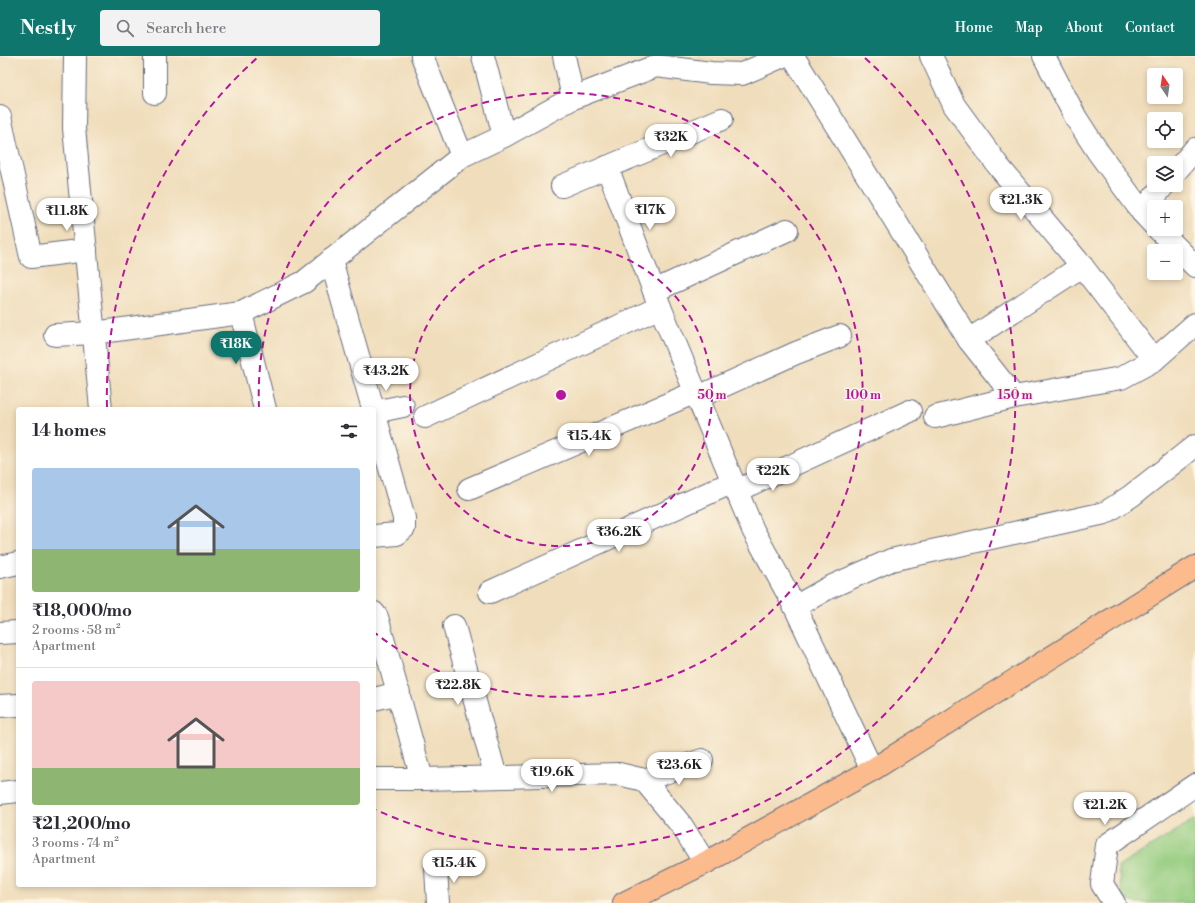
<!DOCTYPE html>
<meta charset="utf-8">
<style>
:root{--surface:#fff;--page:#f2f2f3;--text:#2b2b33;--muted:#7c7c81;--line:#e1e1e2;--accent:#0f766e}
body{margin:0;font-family:"Libre Bodoni",serif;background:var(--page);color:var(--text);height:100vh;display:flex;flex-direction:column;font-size:15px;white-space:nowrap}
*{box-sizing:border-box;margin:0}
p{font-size:13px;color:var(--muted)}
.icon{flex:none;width:22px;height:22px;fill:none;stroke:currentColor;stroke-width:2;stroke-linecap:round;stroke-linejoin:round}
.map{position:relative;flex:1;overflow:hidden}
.drawer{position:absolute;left:16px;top:351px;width:360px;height:480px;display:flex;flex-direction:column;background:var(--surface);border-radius:4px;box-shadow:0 2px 6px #0003}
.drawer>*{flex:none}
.needle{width:26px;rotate:347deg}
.tools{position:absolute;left:1147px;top:12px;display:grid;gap:8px}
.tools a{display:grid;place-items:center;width:36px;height:36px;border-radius:4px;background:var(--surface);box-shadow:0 2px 6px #0003;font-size:20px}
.price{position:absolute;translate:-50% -34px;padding:0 9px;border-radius:14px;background:#fff;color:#222;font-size:13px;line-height:26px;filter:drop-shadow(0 1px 2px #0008)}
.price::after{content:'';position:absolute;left:50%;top:24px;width:12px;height:9px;margin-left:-6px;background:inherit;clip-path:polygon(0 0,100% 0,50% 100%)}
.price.current{background:var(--accent);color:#fff}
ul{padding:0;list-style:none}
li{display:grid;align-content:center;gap:8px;height:212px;padding:0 16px}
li+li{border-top:1px solid var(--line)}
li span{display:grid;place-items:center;height:124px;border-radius:4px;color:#555}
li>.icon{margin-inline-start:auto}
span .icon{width:72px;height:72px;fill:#fffc;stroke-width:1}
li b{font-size:17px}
h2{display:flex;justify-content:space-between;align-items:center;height:48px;padding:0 16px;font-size:17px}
header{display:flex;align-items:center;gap:24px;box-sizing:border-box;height:56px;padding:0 20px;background:var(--accent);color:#fff}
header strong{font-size:19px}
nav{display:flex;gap:22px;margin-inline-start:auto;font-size:14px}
.search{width:280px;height:36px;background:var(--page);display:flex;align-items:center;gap:10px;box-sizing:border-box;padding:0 14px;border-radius:4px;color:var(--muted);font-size:15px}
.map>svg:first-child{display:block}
.green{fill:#94cc7f;stroke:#587e6e}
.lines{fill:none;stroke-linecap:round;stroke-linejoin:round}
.minor-casing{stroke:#666c7f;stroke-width:24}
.major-casing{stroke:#666c7f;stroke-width:24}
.minor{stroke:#fff;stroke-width:22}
.major{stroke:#fbbb8d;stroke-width:22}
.ring{fill:none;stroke:#b5179e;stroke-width:2;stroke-dasharray:7 5}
.centre{fill:#b5179e;stroke:#fcf5e5;stroke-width:2}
.ring-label{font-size:12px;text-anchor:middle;font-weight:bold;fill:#b5179e;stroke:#fcf5e5;stroke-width:3;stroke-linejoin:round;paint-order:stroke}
</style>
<header>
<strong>Nestly</strong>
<div class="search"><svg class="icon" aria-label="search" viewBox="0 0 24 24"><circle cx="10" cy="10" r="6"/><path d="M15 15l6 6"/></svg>Search here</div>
<nav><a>Home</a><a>Map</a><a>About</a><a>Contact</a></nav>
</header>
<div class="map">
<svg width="1195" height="847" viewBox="0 0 1195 847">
<rect width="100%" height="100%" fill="#fcf5e5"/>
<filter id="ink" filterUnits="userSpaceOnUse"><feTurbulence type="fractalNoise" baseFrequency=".025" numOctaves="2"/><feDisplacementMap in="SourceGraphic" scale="8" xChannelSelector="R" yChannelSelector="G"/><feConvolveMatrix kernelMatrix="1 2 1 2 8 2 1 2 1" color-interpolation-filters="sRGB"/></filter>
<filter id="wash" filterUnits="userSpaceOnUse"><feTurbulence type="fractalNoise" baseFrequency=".012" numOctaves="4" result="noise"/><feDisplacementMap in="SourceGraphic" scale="16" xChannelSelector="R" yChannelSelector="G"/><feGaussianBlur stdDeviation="0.9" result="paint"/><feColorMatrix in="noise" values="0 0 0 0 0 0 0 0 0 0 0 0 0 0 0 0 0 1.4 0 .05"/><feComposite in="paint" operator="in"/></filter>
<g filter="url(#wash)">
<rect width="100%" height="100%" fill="#f0ddbb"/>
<path class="green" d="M1195 763V847H1135L1122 842 1118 811Z"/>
</g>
<g filter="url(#ink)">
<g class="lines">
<g class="minor-casing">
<g id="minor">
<path d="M75 0 74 72 101 353"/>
<path d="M422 0 462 100"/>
<path d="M483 0 504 80"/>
<path d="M564 0 573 42"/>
<path d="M793 0 969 284 1014 341"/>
<path d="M931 0 954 49 999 111 1082 210 1154 304"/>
<path d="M1044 0 1076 62 1098 96 1142 156 1154 169"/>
<path d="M155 37V0"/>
<path d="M0 61 31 201 86 194"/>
<path d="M607 111 660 251"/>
<path d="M1176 115 1195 93"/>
<path d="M562 130 722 63"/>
<path d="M1142 156 1164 129"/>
<path d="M1158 173 1195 210"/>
<path d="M331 204 404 462V472L397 478 374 480"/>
<path d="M654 235 787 174"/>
<path d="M241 257 265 353"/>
<path d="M55 279 94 277 241 257 304 226 462 100 504 80 573 42 656 10 711 17 742 18 783 0"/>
<path d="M969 284 1082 210"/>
<path d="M698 341 796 297 840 280"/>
<path d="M374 356 403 350"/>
<path d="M425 361 660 251 753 474 795 551 872 714"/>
<path d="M935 361 1014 341 1121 322 1154 304 1195 268"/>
<path d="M469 433 696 336"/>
<path d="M736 435 910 355"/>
<path d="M0 511 18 507"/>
<path d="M490 536 733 426"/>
<path d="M795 551 828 532 891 504 1105 457 1131 440 1195 390"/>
<path d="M374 557 377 561 422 723"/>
<path d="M454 570 496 721"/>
<path d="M0 577 18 576"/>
<path d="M374 643 399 637"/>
<path d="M0 650 18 649"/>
<path d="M374 723H422L619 718 644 724 682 770 705 807"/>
<path d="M644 724 702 704"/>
<path d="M0 737 18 735"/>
<path d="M436 812 438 847"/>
<path d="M1114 847 1102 828 1107 789 1195 729"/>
</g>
</g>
<g class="major-casing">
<path id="major" d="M624 847 705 807 872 714 1195 511"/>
</g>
<use href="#minor" class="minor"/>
<use href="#major" class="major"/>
</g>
</g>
<g class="ring">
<circle cx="561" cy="339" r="151"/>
<path d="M259 352A302 302 0 1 1 375 577"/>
<path d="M107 351A454 454 0 0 1 257 2M865 2A454 454 0 0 1 376 754"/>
</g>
<circle cx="561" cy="339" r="6" class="centre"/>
<g class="ring-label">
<text x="712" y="343">50 m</text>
<text x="863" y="343">100 m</text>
<text x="1015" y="343">150 m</text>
</g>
</svg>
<div class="tools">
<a><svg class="needle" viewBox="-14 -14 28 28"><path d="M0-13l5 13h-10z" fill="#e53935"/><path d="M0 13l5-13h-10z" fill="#7c7c81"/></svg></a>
<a><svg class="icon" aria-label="locate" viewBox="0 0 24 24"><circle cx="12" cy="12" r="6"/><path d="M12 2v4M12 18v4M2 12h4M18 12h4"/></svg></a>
<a><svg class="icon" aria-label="layers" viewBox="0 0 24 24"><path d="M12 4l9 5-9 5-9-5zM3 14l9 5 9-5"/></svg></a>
<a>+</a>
<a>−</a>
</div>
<b class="price" style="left:671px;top:102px">₹32K</b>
<b class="price" style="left:1021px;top:165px">₹21.3K</b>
<b class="price" style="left:650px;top:175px">₹17K</b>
<b class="price" style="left:67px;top:176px">₹11.8K</b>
<b class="price current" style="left:236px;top:309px">₹18K</b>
<b class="price" style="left:386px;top:336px">₹43.2K</b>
<b class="price" style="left:589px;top:401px">₹15.4K</b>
<b class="price" style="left:773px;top:436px">₹22K</b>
<b class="price" style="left:619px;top:497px">₹36.2K</b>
<b class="price" style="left:458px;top:650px">₹22.8K</b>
<b class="price" style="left:679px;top:730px">₹23.6K</b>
<b class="price" style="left:552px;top:737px">₹19.6K</b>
<b class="price" style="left:1105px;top:770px">₹21.2K</b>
<b class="price" style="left:454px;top:828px">₹15.4K</b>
<section class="drawer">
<h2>14 homes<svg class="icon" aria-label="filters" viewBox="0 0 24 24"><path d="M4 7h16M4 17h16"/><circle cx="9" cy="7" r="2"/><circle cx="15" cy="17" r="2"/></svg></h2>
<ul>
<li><span style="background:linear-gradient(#a9c7e8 65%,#8fb573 0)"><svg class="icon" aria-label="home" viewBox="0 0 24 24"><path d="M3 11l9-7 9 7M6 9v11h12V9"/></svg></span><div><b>₹18,000/mo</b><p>2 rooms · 58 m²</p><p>Apartment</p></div></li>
<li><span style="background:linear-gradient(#f6c9c9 70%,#8fb573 0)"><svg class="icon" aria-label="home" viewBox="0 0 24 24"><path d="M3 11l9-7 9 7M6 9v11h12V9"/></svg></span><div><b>₹21,200/mo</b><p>3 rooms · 74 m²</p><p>Apartment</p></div></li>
</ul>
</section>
</div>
